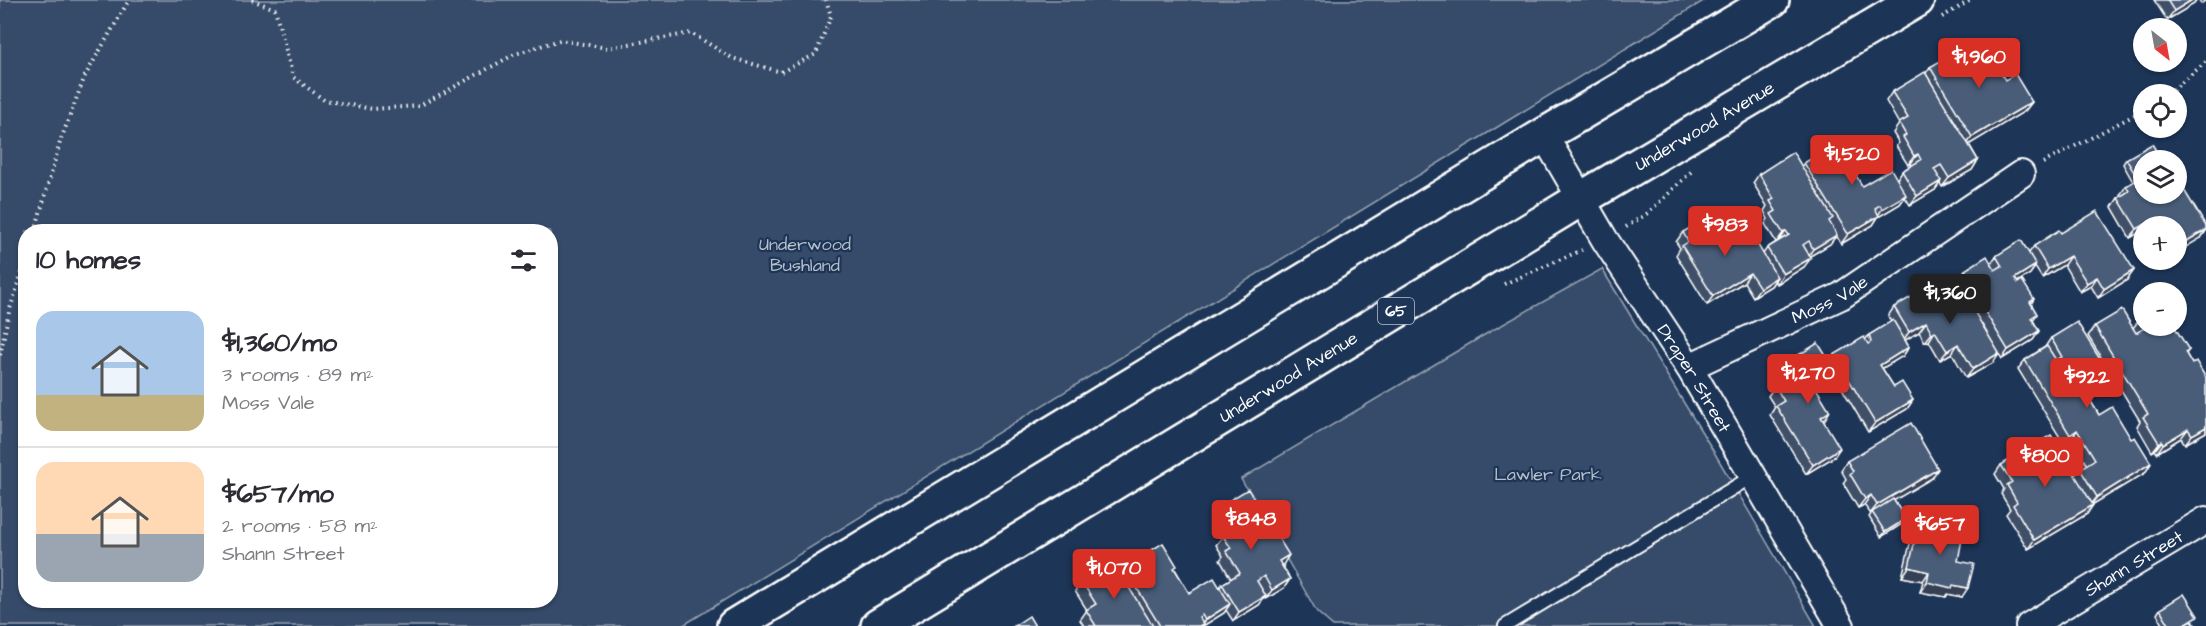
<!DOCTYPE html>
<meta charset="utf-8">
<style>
:root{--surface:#fff;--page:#f7f7f7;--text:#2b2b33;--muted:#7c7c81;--line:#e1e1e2;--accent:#d93025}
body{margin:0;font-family:"Architects Daughter",sans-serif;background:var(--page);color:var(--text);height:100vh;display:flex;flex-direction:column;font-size:22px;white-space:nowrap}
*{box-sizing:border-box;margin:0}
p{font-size:20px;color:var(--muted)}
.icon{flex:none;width:33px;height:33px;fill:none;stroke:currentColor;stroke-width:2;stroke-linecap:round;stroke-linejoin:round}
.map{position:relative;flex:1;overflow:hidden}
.sheet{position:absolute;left:18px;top:224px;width:540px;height:384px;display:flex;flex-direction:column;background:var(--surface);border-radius:24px;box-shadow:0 2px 4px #0004}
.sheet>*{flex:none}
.needle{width:39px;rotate:149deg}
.buttons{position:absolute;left:2133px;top:18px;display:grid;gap:12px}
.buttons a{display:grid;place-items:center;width:54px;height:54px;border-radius:50%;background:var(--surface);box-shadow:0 2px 4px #0004;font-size:30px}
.price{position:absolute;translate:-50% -51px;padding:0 14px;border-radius:6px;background:var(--accent);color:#fff;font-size:20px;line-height:39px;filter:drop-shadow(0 2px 3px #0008)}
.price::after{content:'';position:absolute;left:50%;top:36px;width:18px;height:14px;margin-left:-9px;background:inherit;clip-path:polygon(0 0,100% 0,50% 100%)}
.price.current{background:#222;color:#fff}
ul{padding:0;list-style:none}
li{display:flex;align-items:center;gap:18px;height:150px;padding:0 18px}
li+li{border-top:2px solid var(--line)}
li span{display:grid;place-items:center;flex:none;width:168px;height:120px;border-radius:18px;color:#555}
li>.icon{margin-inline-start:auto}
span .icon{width:72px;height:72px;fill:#fffc;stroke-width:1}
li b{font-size:26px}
h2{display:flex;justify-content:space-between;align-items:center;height:72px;padding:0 18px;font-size:26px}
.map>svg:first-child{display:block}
.green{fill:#364b69;stroke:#9aa5b4;stroke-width:1.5;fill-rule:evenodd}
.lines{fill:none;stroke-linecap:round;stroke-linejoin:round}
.service-casing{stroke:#fff;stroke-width:16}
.minor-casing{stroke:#fff;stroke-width:30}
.primary-casing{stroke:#fff;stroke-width:38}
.path{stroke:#fff;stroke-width:4;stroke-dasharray:1.5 4.5;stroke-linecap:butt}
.service{stroke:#1d3557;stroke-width:12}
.minor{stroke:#1d3557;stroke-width:26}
.primary{stroke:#1d3557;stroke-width:33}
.wall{fill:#405068;stroke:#fff;stroke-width:1.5}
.shaded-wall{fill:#344155;stroke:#fff;stroke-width:1.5}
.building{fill:#4a5d79;stroke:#fff;stroke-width:1.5}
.labels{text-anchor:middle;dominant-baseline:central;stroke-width:4.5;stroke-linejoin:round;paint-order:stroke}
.shield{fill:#1d3557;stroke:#bbc2cd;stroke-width:1.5}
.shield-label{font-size:16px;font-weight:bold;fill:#fff}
.street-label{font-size:18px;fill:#fff;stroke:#1d3557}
.park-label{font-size:18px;fill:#b9c0ca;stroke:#1d3557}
</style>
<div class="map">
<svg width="2206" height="626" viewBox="0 0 2206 626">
<rect width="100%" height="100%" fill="#1d3557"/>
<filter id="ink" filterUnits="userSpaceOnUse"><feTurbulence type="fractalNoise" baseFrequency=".0167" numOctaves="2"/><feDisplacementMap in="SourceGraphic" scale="12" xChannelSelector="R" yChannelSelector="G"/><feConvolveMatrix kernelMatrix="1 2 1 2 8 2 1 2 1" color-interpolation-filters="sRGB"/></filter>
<g filter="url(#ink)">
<g class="green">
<path d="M0 0H1705L682 626H0ZM26 231H550V600H26Z"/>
<path d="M1602 269 1714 452 1816 626H1333L1317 612 1241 479 1491 331Z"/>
</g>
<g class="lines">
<g class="service-casing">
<path id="service" d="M1505 626 1753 476"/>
</g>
<g class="minor-casing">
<g id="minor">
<path id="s1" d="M1544 135 1605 240 1689 367 1841 626"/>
<path id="s2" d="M1689 367 1841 296 2021 174"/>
<path id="s3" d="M2029 626 2206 520"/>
</g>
</g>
<g class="primary-casing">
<g id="primary">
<path d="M734 626 1544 135 1772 0"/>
<path id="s4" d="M878 626 1581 199 1917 0"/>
</g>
</g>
<g class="path">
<path d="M252 0 275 9 293 77 324 100 372 109 419 106 515 54 560 40 607 48 691 33 732 58 781 72 816 54 831 16 826 0"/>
<path d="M1942 17 1971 0"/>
<path d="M2168 94 2206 62"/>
<path d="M2043 163 2144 110"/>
<path d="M1626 227 1648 213 1691 172"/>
<path d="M35 231 60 142 85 76 129 0"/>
<path d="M1504 284 1582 250"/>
<path d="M0 355 9 312 26 260"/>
</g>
<use href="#service" class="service"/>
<use href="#minor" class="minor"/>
<use href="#primary" class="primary"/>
</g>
<g class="wall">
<path d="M2154 0H2197L2194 4 2167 20Z"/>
<path d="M2198 0H2206L2201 4Z"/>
<path d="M1976 51 2005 80 2032 102 2025 111 1969 144 1978 160 1972 170 1942 187 1940 183 1935 190 1910 205 1905 197 1900 204 1878 217 1873 225 1841 244 1836 235 1830 244 1810 256 1804 267 1777 284 1775 281 1771 286 1753 297 1744 282 1707 305 1676 255 1680 248 1676 242 1683 232 1714 230 1738 243 1763 254 1767 248 1776 242 1765 224 1768 219 1764 211 1767 206 1753 183 1759 174 1802 166 1804 163 1860 159 1852 169 1862 186 1897 179 1902 171 1912 165 1911 163 1908 165 1896 146 1899 143 1893 133 1899 124 1886 101 1892 92 1926 73 1930 67Z"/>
<path d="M2126 159 2144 160 2206 226V231L2201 238 2176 226H2144V237L2140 239 2137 234 2130 238 2112 207 2118 198 2121 197 2120 195 2126 186 2133 182 2123 164Z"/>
<path d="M2061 233 2134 270 2127 280 2098 298 2091 286 2080 292 2064 265 2042 278 2035 267 2030 274 2017 282 2034 299 2031 304 2037 314 2033 320 2039 331 2033 340 2002 359 1999 354 1993 363 1966 378 1952 353 1940 360 1929 341 1925 342 1919 332 1905 340 1909 347 1903 356 1882 368 1894 387 1913 400 1907 409 1868 432 1831 370 1827 376 1813 384 1834 457 1806 474 1770 415 1775 407 1768 396 1775 386 1790 377 1785 369 1792 359 1830 361 1834 355 1865 340 1869 335 1891 322 1888 316 1894 307 1938 298 1959 306 1966 302 1969 298 1958 279 1965 270 1991 263 1996 256 2029 253 2034 246Z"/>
<path d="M2140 319 2189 350 2186 354 2192 364 2206 378V432L2185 444 2181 438 2157 453 2155 450 2152 452 2137 426 2140 421 2088 336 2095 326 2133 328Z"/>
<path d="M2051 338 2102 383 2086 393 2099 415 2131 439 2151 463 2145 473 2093 504 2087 514 2028 549 2006 514 2010 509 2001 494 2004 489 1995 474 2001 465 2075 475 2080 469 2087 465 2071 440 2064 444 2018 369 2025 360 2045 347Z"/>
<path d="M1847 461 1932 478 1894 500 1902 524 1881 537 1869 517 1871 514 1864 505 1858 508 1843 483 1846 479 1841 470Z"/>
<path d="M1217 508 1283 565H1282L1290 579 1284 588 1266 599 1265 597 1259 605 1233 621 1226 610 1224 613 1203 626H1084L1080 620 1087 610 1075 591 1082 582 1120 572 1124 567 1175 569 1189 593 1220 587 1222 584 1231 579 1220 560 1223 556 1216 545 1223 536 1211 517Z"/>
<path d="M1925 518 1943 534 1958 561 1962 597 1948 594 1946 597 1920 592 1923 581 1902 577 1912 535Z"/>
<path d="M2160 609 2194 621 2193 622 2196 626H2164L2157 614Z"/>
</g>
<g class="shaded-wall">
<path d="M2192 0H2197L2194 4 2167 20 2174 11Z"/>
<path d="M2032 102 2025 111 1965 147 1972 137Z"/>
<path d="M1918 154 1911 163 1908 165 1914 156Z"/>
<path d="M1860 159 1853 168 1843 174 1850 165Z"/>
<path d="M1978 160 1972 170 1942 187 1949 178Z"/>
<path d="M1941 181 1935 190 1910 205 1917 196Z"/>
<path d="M1906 195 1900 204 1878 217 1873 225 1841 244 1848 234 1877 217 1882 209Z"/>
<path d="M2144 225 2137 234 2130 238 2137 229Z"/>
<path d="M2206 230 2201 238 2176 253V247Z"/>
<path d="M1786 231 1780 240 1776 243 1783 233Z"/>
<path d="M1837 235 1830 244 1807 258 1813 249Z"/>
<path d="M2070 256 2064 265 2042 278 2048 269Z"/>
<path d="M1811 258 1804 267 1777 284 1783 274Z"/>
<path d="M2036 265 2030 274 2008 288 2015 278Z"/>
<path d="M2134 270 2127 280 2098 298 2104 289Z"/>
<path d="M1750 273 1744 282 1707 305 1713 296Z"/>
<path d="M1777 277 1771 286 1753 297 1760 288Z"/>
<path d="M2097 277 2091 286 2080 292 2087 283Z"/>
<path d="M1926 322 1919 332 1902 342 1909 332Z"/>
<path d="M1935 331 1929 341 1925 342 1932 333Z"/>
<path d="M2039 331 2033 340 2002 359 2008 350Z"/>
<path d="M1958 344 1952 353 1940 360 1947 351Z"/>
<path d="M1909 347 1903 356 1873 374 1880 365Z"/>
<path d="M1999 353 1993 363 1966 378 1973 369Z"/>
<path d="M1833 367 1827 376 1805 389 1811 380Z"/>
<path d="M2109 374 2102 383 2077 398 2083 389Z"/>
<path d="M1913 400 1907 409 1868 432 1875 423Z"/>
<path d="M1830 411 1824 421 1821 417Z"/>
<path d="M2206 427V432L2185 444 2192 435Z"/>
<path d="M2188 429 2181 438 2157 453 2163 444Z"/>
<path d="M2077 430 2071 440 2064 444 2070 435Z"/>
<path d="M2162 441 2155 450 2152 452 2159 443Z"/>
<path d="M1840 448 1834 457 1806 474 1813 465Z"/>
<path d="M2151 463 2145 473 2090 506 2097 497Z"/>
<path d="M1938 469 1932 478 1873 513 1872 512 1870 514 1877 505Z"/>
<path d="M1871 495 1864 505 1858 508 1865 499Z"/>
<path d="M2093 505 2087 514 2028 549 2034 540Z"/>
<path d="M1906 519 1902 524 1881 537 1885 532Z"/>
<path d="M1289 555 1283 565 1273 571 1279 561Z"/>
<path d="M1909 567 1929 572 1923 581 1902 577Z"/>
<path d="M1290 579 1284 588 1266 599 1272 590Z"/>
<path d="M1927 582 1953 585 1968 588 1962 597 1948 594 1946 597 1920 592Z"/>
<path d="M1266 596 1259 605 1233 621 1239 612Z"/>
<path d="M1230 604 1224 613 1203 626H1199L1202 624 1205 620Z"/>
</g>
<g class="building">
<path d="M2167 0H2192L2174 11Z"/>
<path d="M1971 43 1976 51 1985 46 2005 80 2015 74 2032 102 1972 137 1930 67Z"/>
<path d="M1925 72 1978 160 1949 178 1941 165 1934 169 1941 181 1917 196 1902 171 1921 160 1918 154 1914 156 1903 137 1906 135 1899 123 1908 118 1892 92Z"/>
<path d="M1847 137 1860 159 1850 165 1862 186 1891 169 1906 195 1882 209 1880 205 1875 208 1879 216 1848 234 1804 163Z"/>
<path d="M2152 144 2162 160H2144V177L2138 179 2126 159Z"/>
<path d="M1793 152 1833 218 1829 221 1837 235 1813 249 1809 241 1803 245 1811 258 1783 274 1767 248 1789 235 1786 231 1783 233 1771 214 1776 211 1770 201 1774 199 1759 174Z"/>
<path d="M2142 177H2144V194H2176V177L2206 226V230L2176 247V226H2163L2160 222 2152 226H2145L2144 225 2137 229 2118 198 2129 191 2126 186Z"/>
<path d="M2097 211 2134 270 2104 289 2097 277 2087 283 2070 256 2048 269 2034 246 2059 230 2061 233Z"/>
<path d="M1707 218 1714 230 1726 223 1738 243 1752 235 1777 277 1760 288 1750 273 1713 296 1682 246 1688 242 1683 232Z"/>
<path d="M2021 240 2036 265 2015 278 2018 283 2022 280 2034 299 2030 302 2037 314 2031 318 2039 331 2008 350 1973 292 1977 290 1965 270 1987 256 1995 270 2002 266 1996 256Z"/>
<path d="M1950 290 1959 306 1968 301 1999 353 1973 369 1958 344 1947 351 1935 331 1932 333 1926 322 1909 332 1894 307 1920 292 1925 300 1936 294 1938 298Z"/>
<path d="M2122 310 2136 333 2145 328 2144 326H2174L2189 350 2185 352 2192 364 2196 361 2206 378V427L2192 435 2188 429 2163 444 2162 441 2159 443 2143 417 2148 414 2095 326Z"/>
<path d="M2144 316V325L2140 319Z"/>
<path d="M1893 320 1909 347 1880 365 1894 387 1902 382 1913 400 1875 423 1834 355 1864 337 1868 344 1871 342 1869 335Z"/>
<path d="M2077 322 2109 374 2083 389 2099 415 2112 407 2131 439 2135 437 2151 463 2097 497 2080 469 2095 459 2077 430 2070 435 2025 360 2047 346 2056 360 2062 357 2051 338Z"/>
<path d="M1818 343 1833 367 1811 380 1830 411 1821 417 1840 448 1813 465 1776 406 1784 401 1775 386 1799 371 1792 359Z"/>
<path d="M1911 423 1938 469 1877 505 1871 495 1865 499 1850 474 1853 471 1847 461Z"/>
<path d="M2051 435 2093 505 2034 540 2013 505 2017 502 2007 485 2012 482 2001 465Z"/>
<path d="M1248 489 1289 555 1279 561 1290 579 1272 590 1264 576 1257 581 1266 596 1239 612 1222 584 1240 573 1226 551 1231 548 1223 536 1231 531 1217 508Z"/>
<path d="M1893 499 1906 519 1885 532 1872 512Z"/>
<path d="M1925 518 1946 523 1943 534 1962 539 1958 561 1974 564 1968 588 1953 585 1952 588 1927 582 1929 572 1909 567 1918 526 1923 527Z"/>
<path d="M1163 543 1177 566 1174 568 1189 593 1214 578 1230 604 1205 620 1202 615 1199 617 1203 624 1199 626H1160L1124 567Z"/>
<path d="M1113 562 1153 626H1096L1086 610 1096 604 1082 582Z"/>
<path d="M2184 594 2198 616 2182 626H2170L2160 609Z"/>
<path d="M1029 616 1035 626H1014Z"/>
<path d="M2192 620 2196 626H2182Z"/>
</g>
</g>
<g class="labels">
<rect class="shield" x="1378" y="298" width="36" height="26" rx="4.5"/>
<g class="shield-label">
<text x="1396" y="311">65</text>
</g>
<g class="street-label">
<text stroke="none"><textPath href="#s4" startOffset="966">Underwood Avenue</textPath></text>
<text stroke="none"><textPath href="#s2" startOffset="156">Moss Vale</textPath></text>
<text stroke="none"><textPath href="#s4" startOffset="480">Underwood Avenue</textPath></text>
<text stroke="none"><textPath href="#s1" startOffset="286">Draper Street</textPath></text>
<text stroke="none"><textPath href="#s3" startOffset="122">Shann Street</textPath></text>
</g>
<g class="park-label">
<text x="805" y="244">Underwood<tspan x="805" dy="21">Bushland</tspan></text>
<text x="1548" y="474">Lawler Park</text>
</g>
</g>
</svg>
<div class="buttons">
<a><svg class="needle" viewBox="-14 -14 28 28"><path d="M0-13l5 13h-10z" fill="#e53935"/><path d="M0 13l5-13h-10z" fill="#7c7c81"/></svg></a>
<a><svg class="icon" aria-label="locate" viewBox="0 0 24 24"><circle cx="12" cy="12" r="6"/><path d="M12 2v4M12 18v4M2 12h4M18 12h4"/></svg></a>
<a><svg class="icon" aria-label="layers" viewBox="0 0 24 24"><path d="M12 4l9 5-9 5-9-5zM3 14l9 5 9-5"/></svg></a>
<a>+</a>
<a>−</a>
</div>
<b class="price" style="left:1979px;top:89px">$1,960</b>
<b class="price" style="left:1852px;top:186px">$1,520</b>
<b class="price" style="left:1725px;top:257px">$983</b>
<b class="price current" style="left:1950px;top:325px">$1,360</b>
<b class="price" style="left:1808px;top:405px">$1,270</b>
<b class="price" style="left:2087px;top:409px">$922</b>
<b class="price" style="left:2045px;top:488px">$800</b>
<b class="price" style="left:1251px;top:551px">$848</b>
<b class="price" style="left:1940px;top:556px">$657</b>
<b class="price" style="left:1114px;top:600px">$1,070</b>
<section class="sheet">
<h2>10 homes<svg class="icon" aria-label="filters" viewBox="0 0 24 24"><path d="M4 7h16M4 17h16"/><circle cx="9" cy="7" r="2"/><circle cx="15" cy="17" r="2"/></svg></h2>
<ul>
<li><span style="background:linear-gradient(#a9c7e8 70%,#c2b280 0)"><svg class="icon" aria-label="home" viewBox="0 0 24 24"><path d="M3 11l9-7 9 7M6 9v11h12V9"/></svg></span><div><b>$1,360/mo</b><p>3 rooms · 89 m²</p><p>Moss Vale</p></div></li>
<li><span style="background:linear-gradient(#ffd9b3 60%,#9aa5b1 0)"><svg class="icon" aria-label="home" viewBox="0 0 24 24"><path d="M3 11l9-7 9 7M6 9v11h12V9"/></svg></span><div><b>$657/mo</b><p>2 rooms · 58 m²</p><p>Shann Street</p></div></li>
</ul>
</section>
</div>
